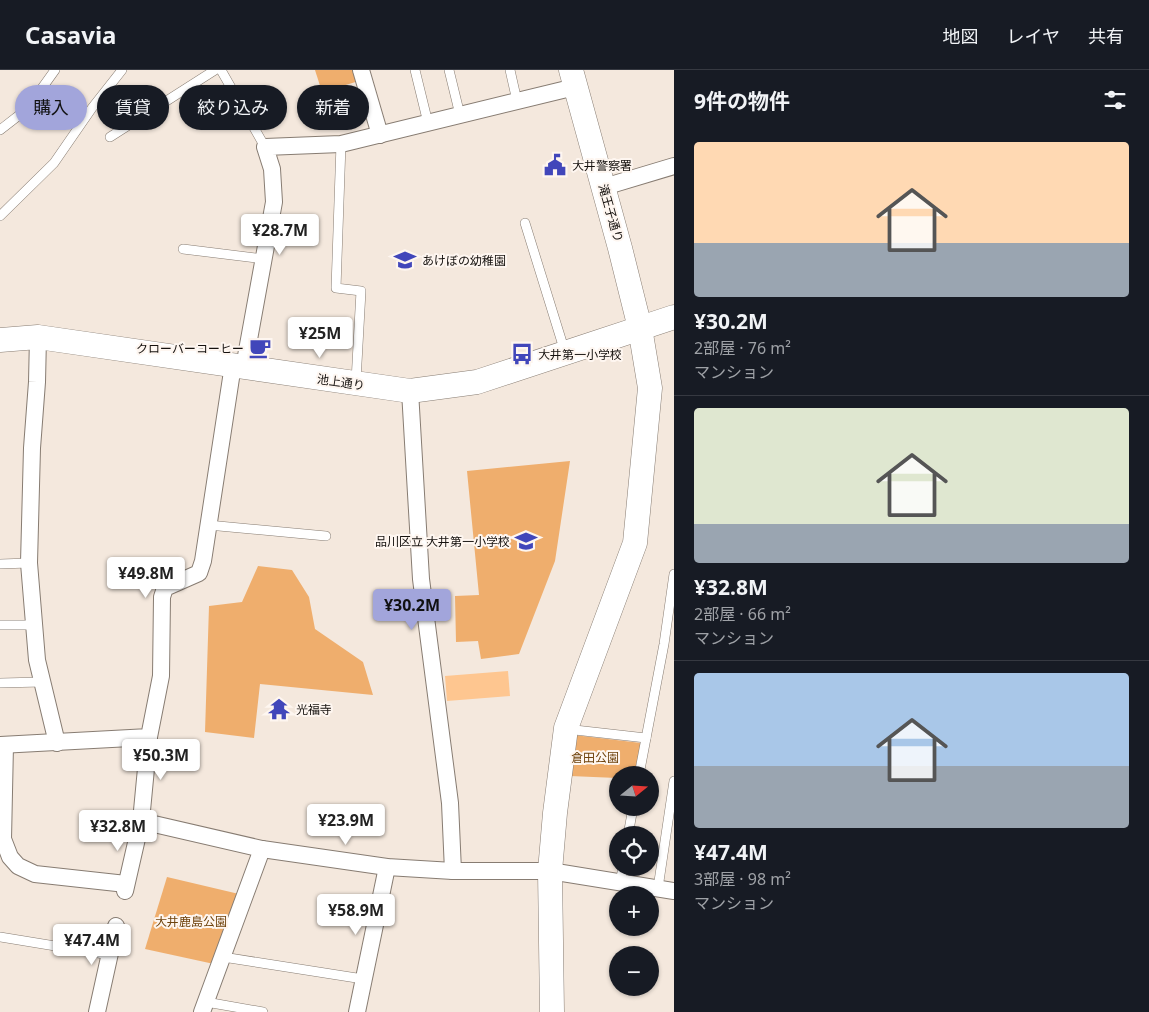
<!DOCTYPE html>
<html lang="ja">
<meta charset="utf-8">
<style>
:root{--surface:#171b24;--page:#20242c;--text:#f1f3f6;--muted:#9ea1a6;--line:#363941;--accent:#a2a5db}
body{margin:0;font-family:"Noto Sans","Noto Sans JP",sans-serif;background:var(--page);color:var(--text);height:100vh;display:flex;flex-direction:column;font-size:19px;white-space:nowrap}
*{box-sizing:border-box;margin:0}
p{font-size:16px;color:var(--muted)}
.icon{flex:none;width:28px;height:28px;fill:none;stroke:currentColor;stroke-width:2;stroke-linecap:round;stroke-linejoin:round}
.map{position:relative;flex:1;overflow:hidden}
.details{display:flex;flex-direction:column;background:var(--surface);width:475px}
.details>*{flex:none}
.hud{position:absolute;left:15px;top:15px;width:475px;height:45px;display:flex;gap:10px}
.needle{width:32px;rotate:72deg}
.fabs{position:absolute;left:609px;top:696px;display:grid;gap:10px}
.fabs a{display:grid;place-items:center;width:50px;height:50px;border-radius:50%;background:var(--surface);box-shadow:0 1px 4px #0004;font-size:25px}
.price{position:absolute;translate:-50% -42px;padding:0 11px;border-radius:5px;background:#fff;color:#222;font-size:16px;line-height:32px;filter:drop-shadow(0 1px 2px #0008)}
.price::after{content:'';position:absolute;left:50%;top:30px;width:15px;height:11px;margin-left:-8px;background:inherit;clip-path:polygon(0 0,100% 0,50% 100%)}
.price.selected{background:var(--accent);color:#111}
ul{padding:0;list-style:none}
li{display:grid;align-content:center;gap:10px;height:265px;padding:0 20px}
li+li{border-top:1px solid var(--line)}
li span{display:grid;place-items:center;height:155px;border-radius:5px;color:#555}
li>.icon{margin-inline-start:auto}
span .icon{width:90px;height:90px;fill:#fffc;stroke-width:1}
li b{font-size:21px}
h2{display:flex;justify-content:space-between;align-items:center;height:60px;padding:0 20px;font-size:21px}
.pill{padding:0 18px;border-radius:22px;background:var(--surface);box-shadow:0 1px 4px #0004;font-size:18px;line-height:45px}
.pill.selected{background:var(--accent);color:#111}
header{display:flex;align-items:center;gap:30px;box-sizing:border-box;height:70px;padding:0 25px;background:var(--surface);border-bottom:1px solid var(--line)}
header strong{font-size:24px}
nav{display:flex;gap:28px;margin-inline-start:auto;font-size:18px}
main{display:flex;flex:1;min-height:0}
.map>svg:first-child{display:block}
.green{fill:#efae6d}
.water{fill:#fec690}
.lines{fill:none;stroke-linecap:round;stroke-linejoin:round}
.lane-casing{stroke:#877c72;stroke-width:10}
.street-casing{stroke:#877c72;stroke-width:18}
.secondary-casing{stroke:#877c72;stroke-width:25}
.lane{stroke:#fff;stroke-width:9}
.street{stroke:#fff;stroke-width:16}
.secondary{stroke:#fff;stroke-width:24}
.labels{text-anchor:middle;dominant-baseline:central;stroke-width:4;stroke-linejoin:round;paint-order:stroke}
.poi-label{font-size:12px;fill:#15110e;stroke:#fef6f0;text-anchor:start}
.street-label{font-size:12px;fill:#15110e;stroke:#fef6f0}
.park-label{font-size:12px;fill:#6f430d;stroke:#fef6f0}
</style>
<header>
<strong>Casavia</strong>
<nav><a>地図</a><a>レイヤ</a><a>共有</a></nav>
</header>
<main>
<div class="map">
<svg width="674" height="942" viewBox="0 0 674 942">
<rect width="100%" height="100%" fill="#f4e8dd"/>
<g class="green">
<path d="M315 0H356L359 11 322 22Z"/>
<path d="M570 391 555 491 519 584 481 589 478 571 456 572 455 526 479 525 467 401Z"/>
<path d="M258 496 292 500 309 527 315 559 363 592 373 625 260 614 254 668 205 662 209 536 242 532Z"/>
<path d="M574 665 641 673 636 705H618L617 708 570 706Z"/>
<path d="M167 807 239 824 214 894 145 879Z"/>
</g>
<path class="water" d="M508 601 510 626 447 631 445 606Z"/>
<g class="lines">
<g class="lane-casing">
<g id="lane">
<path d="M221 0 265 77"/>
<path d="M415 0 428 53"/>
<path d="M449 0 460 45"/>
<path d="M510 0 517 31"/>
<path d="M0 60 27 39 55 0"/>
<path d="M110 67 215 0"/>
<path d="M341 74 336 218 361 221 356 311"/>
<path d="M0 146 54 93 92 38 122 0"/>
<path d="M525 153 565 282"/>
<path d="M183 179 264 189"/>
<path d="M208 455 326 466"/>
<path d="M0 494 29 493"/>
<path d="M0 555H34"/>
<path d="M0 613 42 612"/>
<path d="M566 659 646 668"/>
<path d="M639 705 664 574 674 504"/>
<path d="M628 765 633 738"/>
<path d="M620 812 623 798"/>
<path d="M658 818 674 711"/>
<path d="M0 867 110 885"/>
<path d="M223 887 363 909"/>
<path d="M206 932 263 942"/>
</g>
</g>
<g class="street-casing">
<g id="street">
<path d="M361 0 380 65"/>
<path d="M604 117 674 96"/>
<path d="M38 267 37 312 32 378 29 493 37 590 57 673"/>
<path d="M244 297 274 132 272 99 265 77 341 74 575 17"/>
<path d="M410 321 421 509 450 733 453 801"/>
<path d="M0 675 149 667 161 606 162 527 165 518 199 503 203 491 233 295"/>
<path d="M5 675 3 769 10 787 18 796 35 804 126 814"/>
<path d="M141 751 262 779 387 797 453 801H550L674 821"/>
<path d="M125 821 141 751 149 667"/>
<path d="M97 942 116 856"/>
<path d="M202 942 262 779"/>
<path d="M357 942 387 797"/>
</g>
</g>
<g class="secondary-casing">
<g id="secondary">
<path d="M0 270 38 267 410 321 477 312 674 247"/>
<path d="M552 942 550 801 555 743 566 658 635 473 650 318 640 258 620 178 571 0"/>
</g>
</g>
<use href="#lane" class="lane"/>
<use href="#street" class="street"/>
<use href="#secondary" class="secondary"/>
</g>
<defs>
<g id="civic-bare" transform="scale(1.725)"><path d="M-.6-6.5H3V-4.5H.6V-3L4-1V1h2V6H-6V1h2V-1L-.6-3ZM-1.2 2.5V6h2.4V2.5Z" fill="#4146ba" stroke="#fef6f0" stroke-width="2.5" paint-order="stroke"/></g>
<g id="school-bare" transform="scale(1.725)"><path d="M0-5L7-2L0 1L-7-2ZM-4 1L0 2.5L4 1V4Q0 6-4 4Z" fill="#4146ba" stroke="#fef6f0" stroke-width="2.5" paint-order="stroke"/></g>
<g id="cafe-bare" transform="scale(1.725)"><path d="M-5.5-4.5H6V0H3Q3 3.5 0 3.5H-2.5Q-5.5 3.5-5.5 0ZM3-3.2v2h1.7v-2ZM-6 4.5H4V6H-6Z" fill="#4146ba" stroke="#fef6f0" stroke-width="2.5" paint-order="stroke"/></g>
<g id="bus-bare" transform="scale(1.725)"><path d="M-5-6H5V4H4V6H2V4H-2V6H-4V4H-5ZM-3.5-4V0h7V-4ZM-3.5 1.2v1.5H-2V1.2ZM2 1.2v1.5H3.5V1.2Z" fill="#4146ba" stroke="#fef6f0" stroke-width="2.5" paint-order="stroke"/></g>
<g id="temple-bare" transform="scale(1.725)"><path d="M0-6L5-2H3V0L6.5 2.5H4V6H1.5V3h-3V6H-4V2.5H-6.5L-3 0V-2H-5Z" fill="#4146ba" stroke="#fef6f0" stroke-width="2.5" paint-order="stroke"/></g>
</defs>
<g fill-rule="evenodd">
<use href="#civic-bare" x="555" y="95"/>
<use href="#school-bare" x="405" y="190"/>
<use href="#cafe-bare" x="260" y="278"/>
<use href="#bus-bare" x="522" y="284"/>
<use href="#school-bare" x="526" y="471"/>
<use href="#temple-bare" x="279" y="639"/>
</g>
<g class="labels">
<g class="poi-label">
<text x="572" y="95">大井警察署</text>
<text x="422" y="190">あけぼの幼稚園</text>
<text x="244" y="278" text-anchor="end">クローバーコーヒー</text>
<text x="538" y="284">大井第一小学校</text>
<text x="510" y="471" text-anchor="end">品川区立 大井第一小学校</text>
<text x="296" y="639">光福寺</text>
</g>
<g class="street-label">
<text transform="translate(611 143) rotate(74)">滝王子通り</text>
<text transform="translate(341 312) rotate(8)">池上通り</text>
</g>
<g class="park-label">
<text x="595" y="687">倉田公園</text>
<text x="191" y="851">大井鹿島公園</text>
</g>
</g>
</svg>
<div class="fabs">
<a><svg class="needle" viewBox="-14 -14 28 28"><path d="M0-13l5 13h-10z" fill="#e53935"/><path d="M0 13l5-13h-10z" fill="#9ea1a6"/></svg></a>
<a><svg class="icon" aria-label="locate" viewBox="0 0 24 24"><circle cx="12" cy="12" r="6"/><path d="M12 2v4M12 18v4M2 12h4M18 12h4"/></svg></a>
<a>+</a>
<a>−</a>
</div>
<b class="price" style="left:280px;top:186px">¥28.7M</b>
<b class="price" style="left:320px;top:289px">¥25M</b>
<b class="price" style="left:146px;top:529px">¥49.8M</b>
<b class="price selected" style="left:412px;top:561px">¥30.2M</b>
<b class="price" style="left:161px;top:711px">¥50.3M</b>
<b class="price" style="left:346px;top:776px">¥23.9M</b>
<b class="price" style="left:118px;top:782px">¥32.8M</b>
<b class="price" style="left:356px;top:866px">¥58.9M</b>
<b class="price" style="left:92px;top:896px">¥47.4M</b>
<div class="hud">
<a class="pill selected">購入</a>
<a class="pill">賃貸</a>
<a class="pill">絞り込み</a>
<a class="pill">新着</a>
</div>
</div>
<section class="details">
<h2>9件の物件<svg class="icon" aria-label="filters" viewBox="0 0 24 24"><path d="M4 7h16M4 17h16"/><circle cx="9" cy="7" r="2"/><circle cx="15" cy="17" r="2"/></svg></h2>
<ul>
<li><span style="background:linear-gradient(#ffd9b3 65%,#9aa5b1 0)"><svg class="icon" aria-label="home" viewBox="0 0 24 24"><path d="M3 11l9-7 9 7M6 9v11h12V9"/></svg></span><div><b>¥30.2M</b><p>2部屋 · 76 m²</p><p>マンション</p></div></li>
<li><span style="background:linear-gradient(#dfe7d0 75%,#9aa5b1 0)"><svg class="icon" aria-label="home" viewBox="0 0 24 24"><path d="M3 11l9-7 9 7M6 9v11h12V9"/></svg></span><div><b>¥32.8M</b><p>2部屋 · 66 m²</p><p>マンション</p></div></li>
<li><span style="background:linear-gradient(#a9c7e8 60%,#9aa5b1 0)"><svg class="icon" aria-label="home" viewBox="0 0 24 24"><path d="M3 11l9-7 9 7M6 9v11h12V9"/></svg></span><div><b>¥47.4M</b><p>3部屋 · 98 m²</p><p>マンション</p></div></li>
</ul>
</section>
</main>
